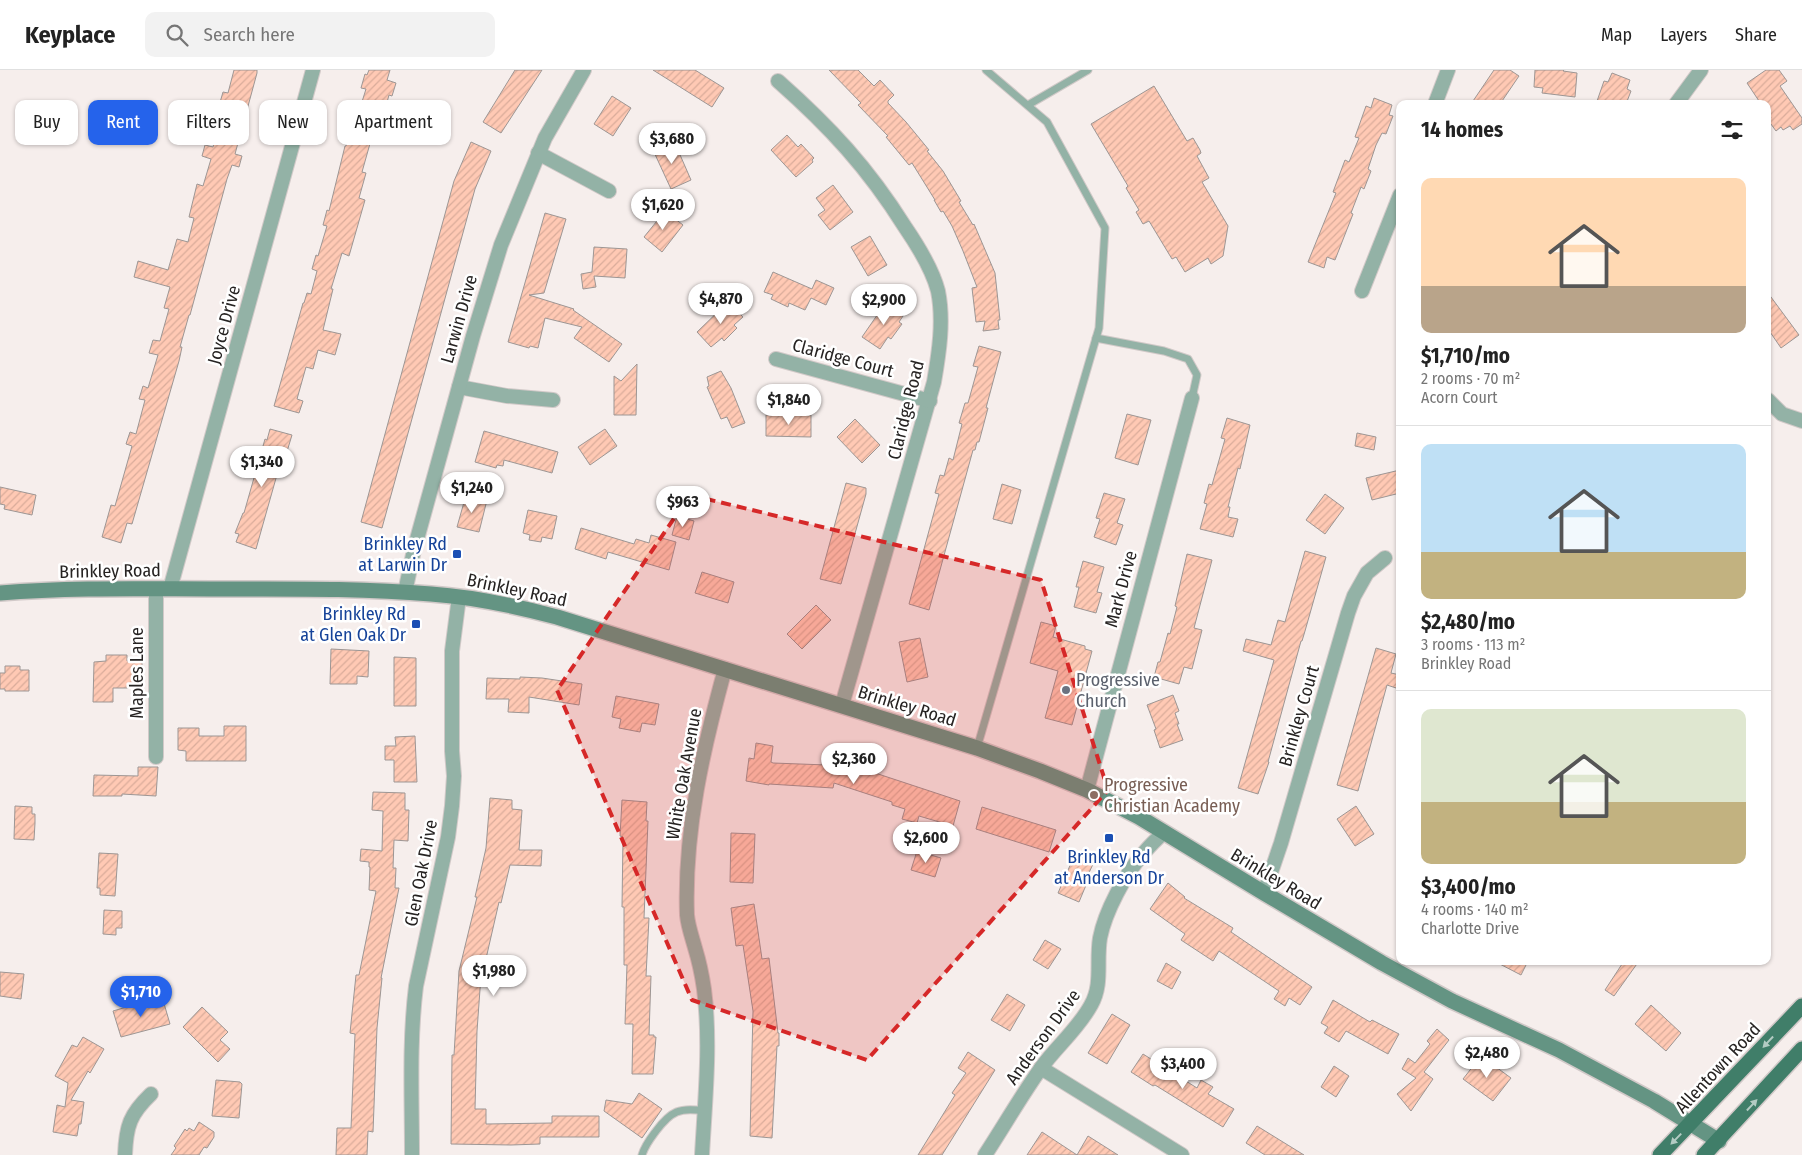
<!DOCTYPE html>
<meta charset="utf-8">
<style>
:root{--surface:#fff;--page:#f2f2f2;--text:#222;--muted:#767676;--line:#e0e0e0;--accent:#2563eb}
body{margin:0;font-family:"Fira Sans Condensed",sans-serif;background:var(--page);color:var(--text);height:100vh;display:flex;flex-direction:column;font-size:19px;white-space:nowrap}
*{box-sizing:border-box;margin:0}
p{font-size:16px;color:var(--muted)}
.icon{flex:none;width:28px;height:28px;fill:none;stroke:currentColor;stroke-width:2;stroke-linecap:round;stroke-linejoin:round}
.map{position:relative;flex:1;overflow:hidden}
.sheet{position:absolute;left:1396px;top:30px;width:375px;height:865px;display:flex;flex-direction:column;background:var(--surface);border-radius:10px;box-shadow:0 1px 4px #0004}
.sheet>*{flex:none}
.hud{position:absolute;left:15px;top:30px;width:475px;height:45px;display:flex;gap:10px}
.price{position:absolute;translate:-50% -42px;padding:0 11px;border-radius:18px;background:#fff;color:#222;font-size:16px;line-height:32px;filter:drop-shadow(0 1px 2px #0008)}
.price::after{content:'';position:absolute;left:50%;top:30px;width:15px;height:11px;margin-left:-8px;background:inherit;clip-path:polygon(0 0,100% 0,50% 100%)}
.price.active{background:var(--accent);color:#fff}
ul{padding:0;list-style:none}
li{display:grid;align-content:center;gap:10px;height:265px;padding:0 25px}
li+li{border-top:1px solid var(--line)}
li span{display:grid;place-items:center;height:155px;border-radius:10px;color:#555}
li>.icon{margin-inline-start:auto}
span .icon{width:90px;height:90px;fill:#fffc;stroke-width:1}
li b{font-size:21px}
h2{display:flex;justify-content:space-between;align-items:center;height:60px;padding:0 25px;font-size:21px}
.pill{padding:0 18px;border-radius:10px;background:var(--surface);box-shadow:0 1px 4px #0004;font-size:18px;line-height:45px}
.pill.active{background:var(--accent);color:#fff}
header{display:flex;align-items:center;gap:30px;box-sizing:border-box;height:70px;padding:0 25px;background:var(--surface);border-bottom:1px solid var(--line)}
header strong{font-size:24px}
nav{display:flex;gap:28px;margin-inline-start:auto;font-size:18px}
.search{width:350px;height:45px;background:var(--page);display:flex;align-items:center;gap:12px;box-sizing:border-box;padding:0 18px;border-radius:10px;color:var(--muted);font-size:19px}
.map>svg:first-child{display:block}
.building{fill:url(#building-hatch);stroke:#9d9694}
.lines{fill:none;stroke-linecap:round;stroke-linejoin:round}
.lane-casing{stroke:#d1c9c8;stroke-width:9}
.street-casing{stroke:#d1c9c8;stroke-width:16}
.secondary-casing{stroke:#d1c9c8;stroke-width:18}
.primary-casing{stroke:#d1c9c8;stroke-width:18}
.lane{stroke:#93b2a6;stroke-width:7}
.street{stroke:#93b2a6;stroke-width:14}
.secondary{stroke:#649483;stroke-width:15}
.primary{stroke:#407e69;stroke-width:15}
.oneway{fill:#b3cbc3}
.marked{fill:#d62828;fill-opacity:0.2;stroke:#d62828;stroke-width:4;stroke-dasharray:10 6;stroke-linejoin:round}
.transit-dot{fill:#1a4fb4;stroke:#fff;stroke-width:2}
.worship-dot{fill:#6b7280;stroke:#fff;stroke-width:2}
.education-dot{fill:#8d6e63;stroke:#fff;stroke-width:2}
.labels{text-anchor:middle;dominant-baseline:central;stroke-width:5;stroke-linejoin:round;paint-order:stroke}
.street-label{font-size:18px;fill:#262322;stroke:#fff}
.transit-label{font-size:18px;fill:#164399;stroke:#fff;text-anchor:end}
.worship-label{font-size:18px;fill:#5b616d;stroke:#fff;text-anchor:start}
.education-label{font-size:18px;fill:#785e54;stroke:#fff;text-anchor:start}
</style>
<header>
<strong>Keyplace</strong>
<div class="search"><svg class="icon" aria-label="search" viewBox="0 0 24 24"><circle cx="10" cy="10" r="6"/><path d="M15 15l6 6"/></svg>Search here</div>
<nav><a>Map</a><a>Layers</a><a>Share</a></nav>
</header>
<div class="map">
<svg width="1802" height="1085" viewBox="0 0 1802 1085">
<defs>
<pattern id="building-hatch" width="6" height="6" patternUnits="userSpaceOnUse" patternTransform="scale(1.25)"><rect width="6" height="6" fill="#ffc9b4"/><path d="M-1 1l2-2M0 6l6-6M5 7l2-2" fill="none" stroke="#daac9a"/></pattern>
</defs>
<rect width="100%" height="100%" fill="#f6eeec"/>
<g class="building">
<path d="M234 0H257V3L235 84 242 86 239 97 232 95 227 109 190 245H189L180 277H182L179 291 132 454 127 453 121 473 102 467 111 435 115 436 132 376 126 374 130 362 136 364 145 330 139 329 143 316 148 318 158 285 149 283 153 270 160 271 169 239 164 238 170 217 134 207 138 191 168 200 177 169 188 172 194 148 189 147 197 114 203 116 211 89 202 86 205 75 213 77 224 37 219 36 223 22 228 23Z"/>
<path d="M369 0H390L387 10 396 13 392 26 389 25 376 72 371 70 362 102 366 103 359 128 365 130 349 186 342 183 331 219H333L323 260 341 264 335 285 318 280 313 299 306 297 297 329 303 331 299 343 274 336 303 233H304L307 223 311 224 317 201 312 199 316 185 318 186 327 156 323 155 327 140 329 141 345 76H346L354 50 356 51 366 19 361 18 365 4 367 5Z"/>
<path d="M515 0H542L501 63 483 52Z"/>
<path d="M653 0H695L724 18 712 37Z"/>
<path d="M829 0H858L874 16 880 10 894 25 888 31V33L906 52 929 80 927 81 943 101 961 131 959 132 973 155 974 154 995 203 1000 250H998L999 259 983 261 985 251 976 252 972 218 977 217 963 181 952 156 943 141 941 142 934 130H935L912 93 909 95 886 67 888 66 858 35 861 33Z"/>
<path d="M1494 0H1510L1519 6 1500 34H1471Z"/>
<path d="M1535 0H1564L1563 1 1577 3 1575 27 1542 23 1543 18 1534 17Z"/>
<path d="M1766 0H1779L1787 11 1780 16 1802 48V54L1793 60 1790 56 1783 60 1781 57 1776 61 1768 50 1771 48 1768 43V34H1761L1747 13Z"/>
<path d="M1612 3 1630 10 1627 19 1631 21 1626 34H1596L1604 11 1608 12Z"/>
<path d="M1154 16 1187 71 1193 68 1200 80 1201 83 1197 86 1209 108 1202 112 1228 156 1223 186 1211 194 1208 188 1185 202 1176 187 1172 189 1149 151 1143 154 1136 142 1139 140 1126 118 1128 116 1091 54Z"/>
<path d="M612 26 631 38 613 66 594 54Z"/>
<path d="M1374 28 1392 35 1389 45 1393 46 1386 64 1382 63 1376 75 1368 99 1371 101 1364 119 1361 117 1351 143 1353 144 1335 190 1327 187 1324 198 1308 192 1336 123 1333 122 1345 90 1349 92 1359 68 1355 67 1366 36 1371 38Z"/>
<path d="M787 65 798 77 801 74 814 88 812 90 813 92 796 107 771 80Z"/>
<path d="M674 71 691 110 671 119 653 80Z"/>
<path d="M471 72 491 81 475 119 382 458 361 452 454 111Z"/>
<path d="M833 115 853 142 830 160 818 145 825 140 816 128Z"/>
<path d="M665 141 683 155 662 182 644 167Z"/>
<path d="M545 143 566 149 544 223 529 225 574 239 573 240 622 274 609 292 574 268 582 257 545 248 538 278 530 276 529 278 508 272Z"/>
<path d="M870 166 887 195 868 206 851 177Z"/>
<path d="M594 177 627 179 625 208 594 206 596 217 583 219 581 204 592 202Z"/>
<path d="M773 202 812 219 816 210 834 218 826 235 811 228 805 240 789 233 788 237 771 229 773 225 764 222Z"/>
<path d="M1768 223 1799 265 1781 278 1768 259Z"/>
<path d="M728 232 743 247 734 255 737 258 724 271 722 268 711 277 697 262Z"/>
<path d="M890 233 905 243 899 252 902 254 891 269 888 267 880 279 862 267 882 238 885 240Z"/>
<path d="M979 276 1001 282 986 338H988L979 372H977L975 380H973L929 540 909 534 939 424 935 423 940 405 944 406 949 388 953 390 962 354 959 353 965 333H968L978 297 973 296Z"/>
<path d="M637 294 636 345H614V306L621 311Z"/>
<path d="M721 301 731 318 745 353 732 358 727 347 721 349 707 317 709 316 707 307Z"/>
<path d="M1127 344 1151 350 1138 395 1115 388Z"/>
<path d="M766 345H811V367L766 366Z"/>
<path d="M1227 348 1250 355 1240 399 1238 398 1228 437H1230L1228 447 1238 449 1233 467 1200 459 1207 434 1204 433 1209 414 1212 415 1225 369 1221 368Z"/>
<path d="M855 349 880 375 862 393 837 367Z"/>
<path d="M270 359 292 365 285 388 282 387 256 479 236 472 239 464 235 463 243 443H244L265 369 267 370Z"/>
<path d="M605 359 617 376 590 395 578 377Z"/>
<path d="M484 361 558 382 552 403 504 390 503 396 497 395 496 398 475 392Z"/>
<path d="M1357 363 1376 367 1374 380 1355 376Z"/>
<path d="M1400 400V423L1372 430 1366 408Z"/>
<path d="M846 413 866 418V424L841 514 820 509Z"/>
<path d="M1002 414 1021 420 1012 454 993 449Z"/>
<path d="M0 417 36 425 32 445 4 439 5 435 0 434Z"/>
<path d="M1104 423 1125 429 1117 453 1123 455 1116 475 1094 467 1100 449 1096 448Z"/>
<path d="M1325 424 1344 438 1325 464 1306 450Z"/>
<path d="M466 425 487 430 479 462 457 457Z"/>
<path d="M528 440 557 446 552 469 542 467 541 472 529 470 530 465 523 463Z"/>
<path d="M677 446 694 451 689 470 672 465Z"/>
<path d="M581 458 634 474 636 469 649 473 651 465 676 472 669 500 608 482 606 489 575 479Z"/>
<path d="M1305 481 1326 487 1305 561 1302 571H1301L1268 692H1269L1258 724 1238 718 1274 590 1243 581 1246 569 1271 575 1278 550 1285 552Z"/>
<path d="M1187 484 1212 490 1194 558 1202 560 1192 599 1184 597 1179 614 1154 607 1158 592H1160L1168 563 1170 564 1177 537 1175 536Z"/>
<path d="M1083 491 1104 497 1097 522 1102 523 1096 543 1074 537 1079 517H1076Z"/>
<path d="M702 502 734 512 728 533 695 523Z"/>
<path d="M816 535 831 550 802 579 787 564Z"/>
<path d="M1041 552 1056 556 1053 567 1085 576V579L1092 581 1072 655 1045 648 1058 601 1030 593Z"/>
<path d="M920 568 928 607 907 612 899 572Z"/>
<path d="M1376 578 1396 584 1391 603 1400 605 1396 618 1387 615 1358 721 1337 715Z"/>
<path d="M331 579 369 581 368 607 357 606V614H330Z"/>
<path d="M106 585H127V591H142V618H113V632H93L94 592 106 591Z"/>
<path d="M394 587 416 588V636H394Z"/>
<path d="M5 596H20V600H29V621H5V619H0V603H5Z"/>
<path d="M520 607 542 608 582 614 579 635 529 627V643L508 642 509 629H486L487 608 520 609Z"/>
<path d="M1173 625 1179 641 1175 643 1179 654H1177L1183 670 1160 678 1154 660 1156 659 1147 635Z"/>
<path d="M616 626 659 634 655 655 642 653 640 662 619 658 621 649 612 647Z"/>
<path d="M224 656H246V691H186V681L178 680V658H199V666H224Z"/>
<path d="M415 666 417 712H394V690H385V676H396L395 667Z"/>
<path d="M756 673 773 676 771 692 773 693 854 696 960 731 953 756 919 746 917 753 902 749 905 739 892 735V732L834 713 833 718 769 714V715L746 711 749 688 754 689Z"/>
<path d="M138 697H158L156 726 122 724V726H93L94 705 138 706Z"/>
<path d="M373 722 405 723V740H409L408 771 394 770 393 798H396L395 818H399L381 908H382L377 958 373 1062 368 1061 367 1085H336L337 1058H351L355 964 350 963 356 905H359L376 821 369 820 370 797H369V792L360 791 361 779 382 781 383 741 372 740Z"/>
<path d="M490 728 512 730V739L522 740 519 780H542L541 796 510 795 501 833 499 832 485 893 482 892 477 961 475 1039H486V1054L552 1053V1046H599V1067H540V1074L511 1075 451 1074 452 985H454L459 901 477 827H475L486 778Z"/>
<path d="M622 730 647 732 646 751H648L644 848H649L646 906H651L649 965H654V967H656L653 1004H632L633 954H625L627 895H624V837H622L623 767 620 766Z"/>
<path d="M15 736 32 737V744H35V753L34 770 14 769Z"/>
<path d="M1356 736 1374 764 1355 776 1337 749Z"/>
<path d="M982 737 1056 760 1049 782 976 759Z"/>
<path d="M731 763 755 764 753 813 730 812Z"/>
<path d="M917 781 941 788 935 807 911 800Z"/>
<path d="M99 783 118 784 115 826 100 825V818H97Z"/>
<path d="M1075 784 1094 792 1087 807 1089 808 1079 832 1058 823Z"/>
<path d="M1168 813 1185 827 1184 828 1233 858 1231 862 1312 917 1300 935 1289 928 1285 936 1274 929 1279 921 1219 881 1213 891 1181 870 1185 864 1150 839Z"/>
<path d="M754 834 762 889 769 888 778 963H779V976H777L772 1068 750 1066 753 941 743 875 736 876 731 838Z"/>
<path d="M104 840 122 841V858H116V865L103 864Z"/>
<path d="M1045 870 1061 879 1048 899 1033 890Z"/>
<path d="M1494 891H1528L1521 905Z"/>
<path d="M1624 891H1639L1614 926 1605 920Z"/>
<path d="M1166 893 1181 902 1172 919 1157 911Z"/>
<path d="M0 902 24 904 21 929 0 926Z"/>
<path d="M1007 924 1025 935 1010 961 991 950Z"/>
<path d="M163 930 170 954 121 967 113 941 147 931 148 934Z"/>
<path d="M1333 930 1370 952 1372 950 1399 964 1388 984 1346 961 1339 972 1324 963 1328 957 1321 953Z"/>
<path d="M1651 935 1681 963 1666 981 1635 954Z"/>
<path d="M202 937 228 962 220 970 230 979 218 992 183 957Z"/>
<path d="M1112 944 1130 955 1107 994 1088 983Z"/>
<path d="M1437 959 1449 970 1424 1002 1433 1009 1411 1041 1397 1024 1416 1008 1402 999 1408 988 1415 993 1430 974 1427 971Z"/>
<path d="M83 967 104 979 90 1003 88 1001 71 1030 84 1032 81 1054H79L77 1066 53 1062 57 1035 65 1037 68 1013 55 1006 72 975 77 977Z"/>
<path d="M968 982 995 1000 942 1085H918L955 1025 952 1023 966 1003 958 998Z"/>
<path d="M1143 984 1197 1018 1201 1010 1213 1017 1208 1024 1234 1039 1223 1057 1155 1015 1153 1016 1131 1002Z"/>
<path d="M1481 986 1511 1008 1493 1031 1463 1009Z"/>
<path d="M1334 996 1349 1006 1336 1027 1321 1017Z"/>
<path d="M216 1010 240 1012 242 1014 239 1048 212 1046Z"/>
<path d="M639 1023 662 1039 642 1068 604 1041 606 1030 632 1034Z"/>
<path d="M199 1052 214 1062V1067L207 1078 204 1077 199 1085H171L176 1078 174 1076 185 1059 187 1061 189 1058 194 1061Z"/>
<path d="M1257 1056 1304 1085H1265L1246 1073Z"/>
<path d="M1042 1062 1077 1085 1088 1066 1118 1085H1027Z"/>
</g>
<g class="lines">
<g class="lane-casing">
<g id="lane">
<path d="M1028 35 1088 0"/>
<path d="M1096 268 1164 281 1188 289 1197 305 1192 328"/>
<path d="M977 678 1099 258 1105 158 1047 52 986 0"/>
<path d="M642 1085C645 1075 650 1069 656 1061 671 1041 680 1037 704 1041"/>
</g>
</g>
<g class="street-casing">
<g id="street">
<path d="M778 11C830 57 868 98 905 157 918 176 932 198 938 221 944 251 939 283 934 312L842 635"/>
<path d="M1435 34 1448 0"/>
<path d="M1676 34 1701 0"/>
<path d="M538 83 609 121"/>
<path d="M1362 221 1400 125"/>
<path d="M776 289 930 331"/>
<path d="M459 317 507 326 553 330"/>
<path d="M1768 330 1782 344 1802 351"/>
<path d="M170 519 313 0"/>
<path d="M405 522 414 480 473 266 501 175 545 68 584 0"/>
<path d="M156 687V519"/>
<path d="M1087 720 1192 328"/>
<path d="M1264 823 1281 773 1348 543 1354 526 1367 503 1385 488"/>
<path d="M1041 998 1182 1085"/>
<path d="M125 1085C126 1056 130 1044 151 1024"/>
<path d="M412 1085C412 1029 409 972 416 916L448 767 452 736 454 706 452 681V581L459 527"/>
<path d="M702 1085C705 1030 711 973 704 919 702 905 699 891 695 878 692 867 688 856 687 845 684 761 703 679 725 599"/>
<path d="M985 1085C1004 1056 1021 1026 1041 998 1056 977 1078 959 1091 935 1103 914 1096 892 1100 868 1105 842 1125 804 1143 784 1149 776 1157 769 1164 762"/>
</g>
</g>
<g class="secondary-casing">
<path id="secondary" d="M0 523C73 517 147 519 219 519 290 519 361 518 431 524 474 527 516 536 557 547L977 678 1040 701 1087 720 1139 747 1264 823 1382 893 1452 931 1559 980 1654 1031 1719 1071"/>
</g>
<g class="primary-casing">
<g id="primary">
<path d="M1660 1085 1802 936"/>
<path d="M1704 1085 1802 979"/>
</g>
</g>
<use href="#lane" class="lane"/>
<use href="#street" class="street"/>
<use href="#secondary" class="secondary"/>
<use href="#primary" class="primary"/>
</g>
<defs><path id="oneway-solid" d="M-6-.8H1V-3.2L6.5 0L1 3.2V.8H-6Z" transform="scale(1.25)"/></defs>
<g class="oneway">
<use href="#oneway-solid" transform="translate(1768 972) rotate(133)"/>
<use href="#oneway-solid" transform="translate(1752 1035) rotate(-47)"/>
<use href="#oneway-solid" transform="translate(1676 1069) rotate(134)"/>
</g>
<path class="marked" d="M690 425 1041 510 1108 720 867 990 692 930 557 620Z"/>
<g class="transit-dot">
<rect x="452" y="479" width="10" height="10" rx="2.5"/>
<rect x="411" y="549" width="10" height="10" rx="2.5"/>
<rect x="1104" y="763" width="10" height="10" rx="2.5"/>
</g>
<circle class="worship-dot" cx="1066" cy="620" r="5"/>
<circle class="education-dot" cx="1094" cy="725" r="5"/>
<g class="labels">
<g class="street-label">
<text transform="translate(459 249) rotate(-74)">Larwin Drive</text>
<text transform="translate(224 255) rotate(-75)">Joyce Drive</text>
<text transform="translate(843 288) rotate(15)">Claridge Court</text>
<text transform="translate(906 340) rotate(-76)">Claridge Road</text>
<text transform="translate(110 501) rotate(-1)">Brinkley Road</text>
<text transform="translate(1121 519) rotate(-75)">Mark Drive</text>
<text transform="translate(517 520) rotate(12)">Brinkley Road</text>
<text transform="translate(137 603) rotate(-90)">Maples Lane</text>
<text transform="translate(907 636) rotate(17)">Brinkley Road</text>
<text transform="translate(1299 646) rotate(-74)">Brinkley Court</text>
<text transform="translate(684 704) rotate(-80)">White Oak Avenue</text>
<text transform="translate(421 803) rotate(-79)">Glen Oak Drive</text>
<text transform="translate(1276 809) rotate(31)">Brinkley Road</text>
<text transform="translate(1043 967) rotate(-54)">Anderson Drive</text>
<text transform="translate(1718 998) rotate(-47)">Allentown Road</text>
</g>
<g class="transit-label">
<text x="447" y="474">Brinkley Rd<tspan x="447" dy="21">at Larwin Dr</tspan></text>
<text x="406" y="544">Brinkley Rd<tspan x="406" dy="21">at Glen Oak Dr</tspan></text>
<text x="1109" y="787" text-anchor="middle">Brinkley Rd<tspan x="1109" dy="21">at Anderson Dr</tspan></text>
</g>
<g class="worship-label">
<text x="1076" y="610">Progressive<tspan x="1076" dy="21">Church</tspan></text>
</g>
<g class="education-label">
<text x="1104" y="715">Progressive<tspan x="1104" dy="21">Christian Academy</tspan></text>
</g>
</g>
</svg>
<b class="price" style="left:672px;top:95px">$3,680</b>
<b class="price" style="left:663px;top:161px">$1,620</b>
<b class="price" style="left:721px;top:255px">$4,870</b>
<b class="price" style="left:884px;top:256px">$2,900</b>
<b class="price" style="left:789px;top:356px">$1,840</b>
<b class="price" style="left:262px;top:418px">$1,340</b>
<b class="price" style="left:472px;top:444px">$1,240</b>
<b class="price" style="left:683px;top:458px">$963</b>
<b class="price" style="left:854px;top:715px">$2,360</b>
<b class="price" style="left:926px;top:794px">$2,600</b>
<b class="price" style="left:494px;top:927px">$1,980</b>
<b class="price active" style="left:141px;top:948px">$1,710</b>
<b class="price" style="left:1487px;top:1009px">$2,480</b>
<b class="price" style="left:1183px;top:1020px">$3,400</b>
<div class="hud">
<a class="pill">Buy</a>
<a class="pill active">Rent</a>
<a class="pill">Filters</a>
<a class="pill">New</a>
<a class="pill">Apartment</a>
</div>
<section class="sheet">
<h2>14 homes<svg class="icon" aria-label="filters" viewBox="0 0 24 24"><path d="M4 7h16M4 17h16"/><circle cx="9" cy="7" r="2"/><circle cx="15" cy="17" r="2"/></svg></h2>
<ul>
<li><span style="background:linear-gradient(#ffd9b3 70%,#b9a48a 0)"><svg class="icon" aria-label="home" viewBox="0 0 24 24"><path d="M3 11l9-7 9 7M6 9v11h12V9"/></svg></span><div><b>$1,710/mo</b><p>2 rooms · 70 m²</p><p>Acorn Court</p></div></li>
<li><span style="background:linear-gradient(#bfe0f5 70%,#c2b280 0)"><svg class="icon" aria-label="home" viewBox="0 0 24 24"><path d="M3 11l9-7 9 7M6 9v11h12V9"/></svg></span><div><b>$2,480/mo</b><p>3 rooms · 113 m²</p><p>Brinkley Road</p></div></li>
<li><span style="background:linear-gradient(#dfe7d0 60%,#c2b280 0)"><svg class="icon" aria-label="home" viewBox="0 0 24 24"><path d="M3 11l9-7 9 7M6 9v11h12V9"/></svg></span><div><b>$3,400/mo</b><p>4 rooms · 140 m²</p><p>Charlotte Drive</p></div></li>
</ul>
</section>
</div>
